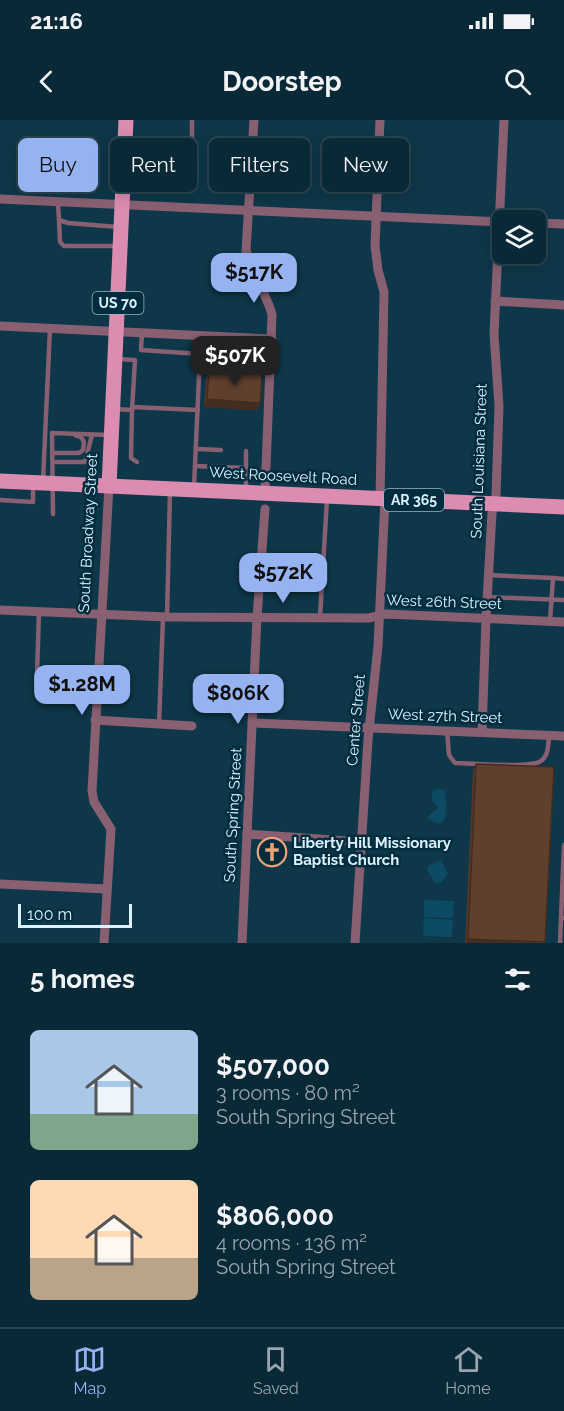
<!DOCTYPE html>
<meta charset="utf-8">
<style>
:root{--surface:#0a2937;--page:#183542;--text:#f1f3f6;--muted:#99a6ad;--line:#2a4552;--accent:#95b2f1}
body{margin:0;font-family:Raleway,sans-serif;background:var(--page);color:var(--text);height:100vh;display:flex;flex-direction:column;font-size:22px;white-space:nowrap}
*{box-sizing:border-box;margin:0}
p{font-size:20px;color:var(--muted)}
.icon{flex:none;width:33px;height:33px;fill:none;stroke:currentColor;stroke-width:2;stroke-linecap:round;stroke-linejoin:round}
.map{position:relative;height:823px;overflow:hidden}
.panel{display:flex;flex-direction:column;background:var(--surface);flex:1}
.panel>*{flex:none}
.banner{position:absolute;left:18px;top:18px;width:528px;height:54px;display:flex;gap:12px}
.controls{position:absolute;left:492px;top:90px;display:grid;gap:12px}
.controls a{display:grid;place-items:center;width:54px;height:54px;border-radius:9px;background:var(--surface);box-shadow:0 3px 15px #0003,0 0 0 2px var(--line);font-size:30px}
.scale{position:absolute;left:18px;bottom:15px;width:114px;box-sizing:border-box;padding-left:6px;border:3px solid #dcf1fc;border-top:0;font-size:16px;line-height:21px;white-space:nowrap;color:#dcf1fc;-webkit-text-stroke:4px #022d3f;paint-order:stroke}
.price{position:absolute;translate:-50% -51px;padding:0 14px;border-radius:12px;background:var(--accent);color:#111;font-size:20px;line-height:39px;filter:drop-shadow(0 2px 3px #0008)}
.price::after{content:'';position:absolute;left:50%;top:36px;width:18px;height:14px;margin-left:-9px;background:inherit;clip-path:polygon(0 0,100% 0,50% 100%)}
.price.current{background:#222;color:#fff}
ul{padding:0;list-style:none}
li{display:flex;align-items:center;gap:18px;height:150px;padding:0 30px}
li span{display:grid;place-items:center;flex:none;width:168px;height:120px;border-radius:9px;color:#555}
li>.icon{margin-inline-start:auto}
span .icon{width:72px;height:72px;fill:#fffc;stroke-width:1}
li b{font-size:26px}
h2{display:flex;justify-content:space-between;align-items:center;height:72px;padding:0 30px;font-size:26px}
.pill{padding:0 21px;border-radius:9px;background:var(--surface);box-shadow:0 3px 15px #0003,0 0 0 2px var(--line);font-size:21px;line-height:54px}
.pill.current{background:var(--accent);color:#111}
.status{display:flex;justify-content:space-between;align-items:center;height:42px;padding:0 30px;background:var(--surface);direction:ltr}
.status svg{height:16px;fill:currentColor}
header{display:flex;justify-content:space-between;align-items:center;height:78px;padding:0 30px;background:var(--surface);font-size:27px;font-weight:700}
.menu{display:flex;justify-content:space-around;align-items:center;height:84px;border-top:2px solid var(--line);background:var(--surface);font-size:16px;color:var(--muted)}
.menu a{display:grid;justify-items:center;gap:3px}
.menu .current{color:var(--accent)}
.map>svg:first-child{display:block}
.green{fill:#0d4b65}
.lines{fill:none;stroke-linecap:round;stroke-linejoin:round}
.service{stroke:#886072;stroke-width:4.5}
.minor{stroke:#886072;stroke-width:9}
.primary{stroke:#db8cb0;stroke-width:15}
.wall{fill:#533727}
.shaded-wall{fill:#432d20}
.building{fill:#60402d;stroke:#432d20;stroke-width:1.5}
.labels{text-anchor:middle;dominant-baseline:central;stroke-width:5;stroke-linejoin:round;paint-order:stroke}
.shield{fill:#022d3f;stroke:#9bb6c3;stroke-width:1.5}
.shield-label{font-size:14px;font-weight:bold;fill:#dcf1fc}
.street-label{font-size:15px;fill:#dcf1fc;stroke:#022d3f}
.poi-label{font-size:15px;font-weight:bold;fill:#dcf1fc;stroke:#022d3f;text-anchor:start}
</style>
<div class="status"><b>21:16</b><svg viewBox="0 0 49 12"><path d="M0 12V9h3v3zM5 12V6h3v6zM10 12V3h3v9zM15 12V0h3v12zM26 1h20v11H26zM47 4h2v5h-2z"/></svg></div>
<header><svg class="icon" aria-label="back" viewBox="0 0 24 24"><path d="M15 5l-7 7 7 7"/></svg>Doorstep<svg class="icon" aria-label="search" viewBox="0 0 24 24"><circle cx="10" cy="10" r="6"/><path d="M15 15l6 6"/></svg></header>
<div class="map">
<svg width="564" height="823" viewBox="0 0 564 823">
<rect width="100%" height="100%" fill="#0e3749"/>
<g class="green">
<path d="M437 669 444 670C447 678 448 696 442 703H436L428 699V696L438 688 432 680V672Z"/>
<path d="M441 740 448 753 442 762 436 764 427 750 428 746Z"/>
<path d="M424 780 454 781 453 798 424 797Z"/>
<path d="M424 798 453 800 452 817 423 816Z"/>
</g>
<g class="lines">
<g class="service">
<path d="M192 32V0"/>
<path d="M58 83 59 100 68 103 118 107"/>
<path d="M59 100 60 122 64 126H117"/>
<path d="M142 212 141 230 200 234 194 367"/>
<path d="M118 239 135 240 132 290"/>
<path d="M132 287 198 290"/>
<path d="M115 289 132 290 131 338 137 342"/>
<path d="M196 329 221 330"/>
<path d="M52 333H79L83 330 84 322 81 317 75 315"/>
<path d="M53 342H85L92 315"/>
<path d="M195 346 246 348V369"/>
<path d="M246 348V331"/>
<path d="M43 361 50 208"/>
<path d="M0 380 33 382V366"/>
<path d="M53 394 52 313 109 315"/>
<path d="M488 455 553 458"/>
<path d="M487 477 564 480"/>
<path d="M39 492 37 554 43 568"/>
<path d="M167 497 170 371"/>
<path d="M320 497 327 379"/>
<path d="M550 501 553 458 564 459"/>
<path d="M159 604 163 497"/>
<path d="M447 611 449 635 455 643C471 643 531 649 541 641 549 635 548 625 549 615"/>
<path d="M564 725 561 798H564"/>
<path d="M560 823 561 798"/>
</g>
<g class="minor">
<path d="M254 0 246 131 270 188 272 195 265 373"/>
<path d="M0 79 502 102"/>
<path d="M536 103 564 104"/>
<path d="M495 181 564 185"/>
<path d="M0 206 272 219"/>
<path d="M380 379 384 172 378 150 375 126 380 0"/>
<path d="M0 490 167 497 369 498 386 494 564 502"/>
<path d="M95 600 192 606"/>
<path d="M252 603 564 616"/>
<path d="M482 612 486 499 492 393 496 375 499 286 494 214 504 0"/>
<path d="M247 714 362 722"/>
<path d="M0 764 107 769"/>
<path d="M104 823 111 709 94 682 92 671 109 366"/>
<path d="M242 823 257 497 265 389"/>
<path d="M355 823 368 620 378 526 385 379"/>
</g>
<g class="primary">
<path d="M0 361 564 387"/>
<path d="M109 366 126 0"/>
</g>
</g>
<g class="wall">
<path d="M209 251 260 283 257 290 204 287 206 259Z"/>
<path d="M476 644 545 823H465L473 651Z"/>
</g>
<g class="shaded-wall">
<path d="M207 279 260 283 257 290 204 287Z"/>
<path d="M468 819 545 822 467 823Z"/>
</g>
<g class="building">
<path d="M209 251 262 254 260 283 207 279Z"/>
<path d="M476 644 554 647 545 822 468 819Z"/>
</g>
<defs>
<g id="church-ring" transform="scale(1.5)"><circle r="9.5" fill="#022d3f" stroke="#efa377" stroke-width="1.5"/><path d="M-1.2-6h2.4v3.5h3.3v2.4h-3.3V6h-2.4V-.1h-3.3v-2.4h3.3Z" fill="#efa377"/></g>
</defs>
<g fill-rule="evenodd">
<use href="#church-ring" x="272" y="732"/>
</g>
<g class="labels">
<g class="shield">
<rect x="92.5" y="172" width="51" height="22" rx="4.5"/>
<rect x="384" y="369" width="60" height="22" rx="4.5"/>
</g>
<g class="shield-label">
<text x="118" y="183">US 70</text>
<text x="414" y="380">AR 365</text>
</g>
<g class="street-label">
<text transform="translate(479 341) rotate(-88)">South Louisiana Street</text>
<text transform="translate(283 356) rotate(3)">West Roosevelt Road</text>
<text transform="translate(88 413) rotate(-87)">South Broadway Street</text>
<text transform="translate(444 482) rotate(2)">West 26th Street</text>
<text transform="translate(445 596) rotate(2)">West 27th Street</text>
<text transform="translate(356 600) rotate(-85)">Center Street</text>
<text transform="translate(233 695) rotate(-87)">South Spring Street</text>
</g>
<g class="poi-label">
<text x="293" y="723">Liberty Hill Missionary<tspan x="293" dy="17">Baptist Church</tspan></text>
</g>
</g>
</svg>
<div class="controls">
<a><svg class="icon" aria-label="layers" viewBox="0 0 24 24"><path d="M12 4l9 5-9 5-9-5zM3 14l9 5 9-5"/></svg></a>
</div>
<div class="scale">100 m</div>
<b class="price" style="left:254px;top:184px">$517K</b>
<b class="price current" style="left:235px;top:267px">$507K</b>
<b class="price" style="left:283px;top:484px">$572K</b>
<b class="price" style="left:82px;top:596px">$1.28M</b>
<b class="price" style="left:238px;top:605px">$806K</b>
<div class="banner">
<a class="pill current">Buy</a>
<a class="pill">Rent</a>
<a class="pill">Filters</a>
<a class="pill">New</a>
</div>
</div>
<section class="panel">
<h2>5 homes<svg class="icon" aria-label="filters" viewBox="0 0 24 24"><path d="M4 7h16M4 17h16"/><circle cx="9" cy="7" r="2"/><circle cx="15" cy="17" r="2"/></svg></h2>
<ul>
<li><span style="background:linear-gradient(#a9c7e8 70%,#7fa58c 0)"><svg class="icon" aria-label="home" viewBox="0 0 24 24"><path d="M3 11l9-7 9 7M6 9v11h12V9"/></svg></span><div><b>$507,000</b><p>3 rooms · 80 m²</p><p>South Spring Street</p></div></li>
<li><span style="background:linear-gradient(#ffd9b3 65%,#b9a48a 0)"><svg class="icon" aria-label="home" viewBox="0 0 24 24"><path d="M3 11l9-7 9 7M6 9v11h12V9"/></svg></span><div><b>$806,000</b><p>4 rooms · 136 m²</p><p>South Spring Street</p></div></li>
</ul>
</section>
<nav class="menu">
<a class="current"><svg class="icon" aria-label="map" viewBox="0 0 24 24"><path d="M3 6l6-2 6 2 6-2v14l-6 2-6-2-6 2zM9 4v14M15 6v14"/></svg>Map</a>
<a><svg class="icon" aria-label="saved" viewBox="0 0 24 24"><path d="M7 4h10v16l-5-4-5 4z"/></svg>Saved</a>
<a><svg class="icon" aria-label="home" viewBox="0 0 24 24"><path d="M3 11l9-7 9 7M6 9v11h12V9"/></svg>Home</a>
</nav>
